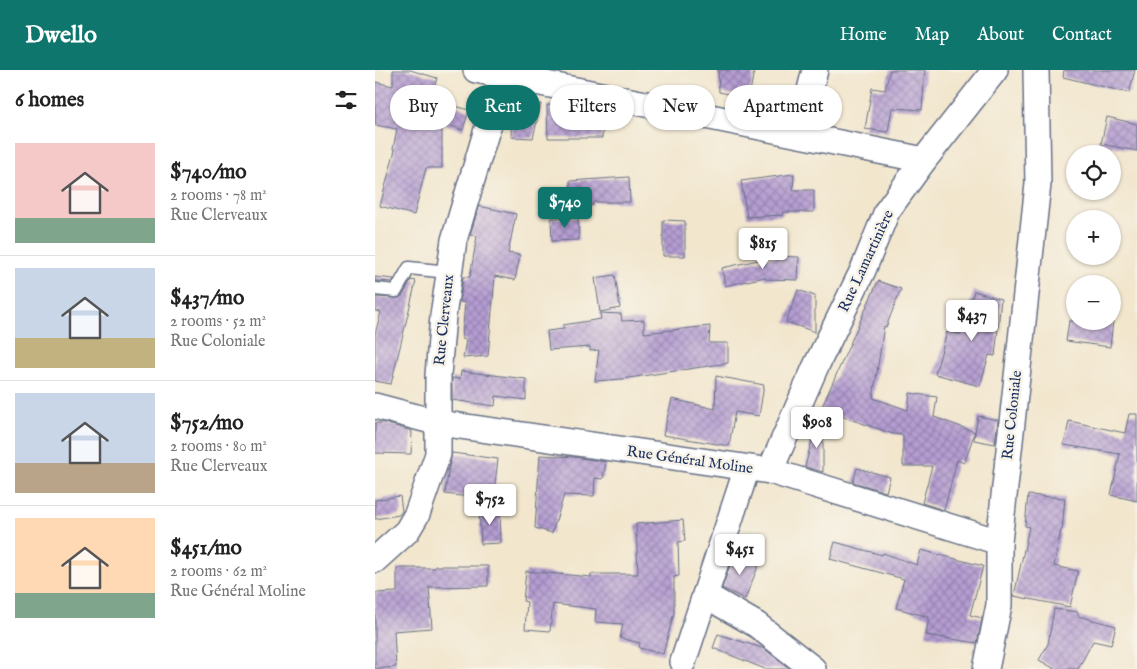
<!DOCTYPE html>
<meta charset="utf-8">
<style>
:root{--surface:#fff;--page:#f2f2f2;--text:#222;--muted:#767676;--line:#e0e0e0;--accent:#0f766e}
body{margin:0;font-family:"IM FELL English",serif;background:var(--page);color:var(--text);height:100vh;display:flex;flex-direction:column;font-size:19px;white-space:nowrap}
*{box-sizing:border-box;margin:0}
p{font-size:16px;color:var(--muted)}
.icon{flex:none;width:28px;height:28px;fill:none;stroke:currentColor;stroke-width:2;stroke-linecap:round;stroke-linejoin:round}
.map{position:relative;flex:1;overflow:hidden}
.sheet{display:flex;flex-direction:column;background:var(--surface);width:375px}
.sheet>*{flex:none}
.top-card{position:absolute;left:15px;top:15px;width:475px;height:45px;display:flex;gap:10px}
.controls{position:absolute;left:691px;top:75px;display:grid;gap:10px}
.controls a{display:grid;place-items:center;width:55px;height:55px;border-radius:50%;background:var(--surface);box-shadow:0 1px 4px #0004;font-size:25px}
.price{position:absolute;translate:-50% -42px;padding:0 11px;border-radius:5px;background:#fff;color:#222;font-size:16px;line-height:32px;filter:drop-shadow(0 1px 2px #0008)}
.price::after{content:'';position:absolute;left:50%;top:30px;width:15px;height:11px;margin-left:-8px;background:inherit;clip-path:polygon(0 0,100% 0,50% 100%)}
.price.active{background:var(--accent);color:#fff}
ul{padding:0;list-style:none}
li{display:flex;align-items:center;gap:15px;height:125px;padding:0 15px}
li+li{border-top:1px solid var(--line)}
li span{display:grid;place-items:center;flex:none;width:140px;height:100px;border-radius:0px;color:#555}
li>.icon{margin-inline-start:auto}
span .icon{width:60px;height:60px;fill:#fffc;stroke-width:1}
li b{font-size:21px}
h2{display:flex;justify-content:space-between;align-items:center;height:60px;padding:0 15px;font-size:21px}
.chip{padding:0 18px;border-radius:22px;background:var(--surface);box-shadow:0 1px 4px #0004;font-size:18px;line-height:45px}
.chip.active{background:var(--accent);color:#fff}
header{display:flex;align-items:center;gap:30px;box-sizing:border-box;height:70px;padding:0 25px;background:var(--accent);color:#fff}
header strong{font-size:24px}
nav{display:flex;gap:28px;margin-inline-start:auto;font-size:18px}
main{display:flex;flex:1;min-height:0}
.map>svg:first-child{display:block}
.building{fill:url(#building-cross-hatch)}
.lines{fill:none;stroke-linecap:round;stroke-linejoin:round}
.lane-casing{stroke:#666f85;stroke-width:15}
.street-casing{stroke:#666f85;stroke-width:28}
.lane{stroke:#fff;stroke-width:12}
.street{stroke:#fff;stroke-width:25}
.labels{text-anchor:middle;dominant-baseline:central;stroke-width:5;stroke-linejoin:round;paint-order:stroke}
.street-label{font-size:15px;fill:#1b2f5e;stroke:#f7f3e8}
</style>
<header>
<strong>Dwello</strong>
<nav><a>Home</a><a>Map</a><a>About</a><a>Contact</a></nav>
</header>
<main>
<section class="sheet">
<h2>6 homes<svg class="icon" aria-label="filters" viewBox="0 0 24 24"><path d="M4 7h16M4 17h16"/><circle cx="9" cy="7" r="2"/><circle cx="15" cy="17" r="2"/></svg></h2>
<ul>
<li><span style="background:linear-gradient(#f6c9c9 75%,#7fa58c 0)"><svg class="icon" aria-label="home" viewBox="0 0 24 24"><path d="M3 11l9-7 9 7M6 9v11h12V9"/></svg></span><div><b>$740/mo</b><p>2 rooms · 78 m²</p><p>Rue Clerveaux</p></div></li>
<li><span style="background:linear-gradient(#c9d6e8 70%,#c2b280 0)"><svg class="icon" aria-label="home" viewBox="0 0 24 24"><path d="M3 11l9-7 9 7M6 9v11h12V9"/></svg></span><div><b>$437/mo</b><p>2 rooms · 52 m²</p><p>Rue Coloniale</p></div></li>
<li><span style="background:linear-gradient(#c9d6e8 70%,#b9a48a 0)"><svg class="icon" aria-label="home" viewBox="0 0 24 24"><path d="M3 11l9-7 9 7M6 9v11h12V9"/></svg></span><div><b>$752/mo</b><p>2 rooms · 80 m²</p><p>Rue Clerveaux</p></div></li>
<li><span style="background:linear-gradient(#ffd9b3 75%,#7fa58c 0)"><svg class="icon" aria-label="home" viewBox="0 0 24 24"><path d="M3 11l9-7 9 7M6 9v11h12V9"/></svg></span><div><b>$451/mo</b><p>2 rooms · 62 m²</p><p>Rue Général Moline</p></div></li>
</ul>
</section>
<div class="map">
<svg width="762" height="599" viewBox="0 0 762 599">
<defs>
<pattern id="building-cross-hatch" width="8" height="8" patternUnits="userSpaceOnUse" patternTransform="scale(1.25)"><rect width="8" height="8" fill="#b59dd1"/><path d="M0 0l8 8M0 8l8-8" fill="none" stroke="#9280ad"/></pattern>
</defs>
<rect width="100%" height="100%" fill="#f7f3e8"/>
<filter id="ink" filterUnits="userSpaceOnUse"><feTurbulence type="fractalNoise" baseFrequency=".02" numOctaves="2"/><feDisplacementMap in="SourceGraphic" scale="10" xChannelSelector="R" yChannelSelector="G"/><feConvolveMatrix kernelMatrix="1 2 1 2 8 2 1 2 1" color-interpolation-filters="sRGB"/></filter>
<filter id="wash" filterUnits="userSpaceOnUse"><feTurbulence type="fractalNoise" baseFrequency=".0096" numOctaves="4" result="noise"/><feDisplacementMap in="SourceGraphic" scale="20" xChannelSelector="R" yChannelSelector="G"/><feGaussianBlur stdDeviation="1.12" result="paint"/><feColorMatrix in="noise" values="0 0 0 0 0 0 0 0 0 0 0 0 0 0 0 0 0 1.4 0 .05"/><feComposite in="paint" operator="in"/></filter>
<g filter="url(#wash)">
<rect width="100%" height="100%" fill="#f2e6cd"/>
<g id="blocks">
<g class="building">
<path d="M18 0H35L62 8 56 29 94 40 88 60 67 53V98H51L39 145 5 136 20 80 18 79 22 59 0 55V12L18 16Z"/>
<path d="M343 0H379L374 28 344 22Z"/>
<path d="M515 0H550L547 40 517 38 513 62 490 59 497 18 510 20Z"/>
<path d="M689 0H760L754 23 688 7Z"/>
<path d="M141 33 166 34 158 68 136 67 137 40Z"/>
<path d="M172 35 209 37 208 49 228 51 227 68H173Z"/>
<path d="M732 47 762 54V81L726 74Z"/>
<path d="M419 104 418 120H439V142H407L408 145 372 147 366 111Z"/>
<path d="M254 107 255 132H218V135L197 137 195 111Z"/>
<path d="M104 136 141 144 133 183 145 185 140 210 120 206 113 286 88 288 91 270 87 269 90 233 85 232 88 207H95L102 166 95 165Z"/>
<path d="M176 148H203L204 170 177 171Z"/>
<path d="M288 150 310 151V186H288Z"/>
<path d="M402 186 424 187 423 210 390 209V207L350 216 347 198Z"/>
<path d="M240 205 245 238 225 242 220 208Z"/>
<path d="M0 207 19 209 17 212 0 211Z"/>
<path d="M36 210 41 211 16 314 0 311V264L6 242 0 241V227L24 228 28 225Z"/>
<path d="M503 211 526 219 511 257 509 256 498 328 533 340 535 323 562 327 559 347 600 362 603 346 623 350 620 374 599 370 600 362 589 393 582 390 569 440 547 433 557 396H528V365L518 364 446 339Z"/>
<path d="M423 220 440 226V262L411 252Z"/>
<path d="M599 221 626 229 620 286 614 285 605 316 560 304 572 262 585 264Z"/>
<path d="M225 243 246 244 247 251 269 250V263L335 256 334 273H353V293L247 309 220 311 224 280 215 281V277L174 280 172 261 189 259 188 255 226 249Z"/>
<path d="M694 251H738L735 277 691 271Z"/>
<path d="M86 301 151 309V330L121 326 120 336 77 330V308L85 309Z"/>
<path d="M341 306 389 315 384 346 360 342 354 376 288 365 297 329 340 339Z"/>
<path d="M754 344H762V431L736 425 745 384 689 375 694 351 750 363Z"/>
<path d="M442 350H448V402L430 397Z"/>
<path d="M0 353H9L37 361 36 384 0 383Z"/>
<path d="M77 383 123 389 118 430 70 424 74 397Z"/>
<path d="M165 385 199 387 231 392 228 409 220 408 219 426 189 425 177 463 160 458Z"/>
<path d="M482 398 515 407 511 422 478 412Z"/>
<path d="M653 425 690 428 687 460H686L679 496 703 501 695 537 639 526 654 457 650 456Z"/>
<path d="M25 426 27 441 24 445 0 449V430Z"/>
<path d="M125 439 126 473 106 474 104 440Z"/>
<path d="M308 450 310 471 303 472 304 506 299 507V543L288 584 264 578 265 573 245 568 248 554 220 552 221 539 178 534 175 561 150 559 152 532 148 531 151 501 216 507V504H263L261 454Z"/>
<path d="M460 472 507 485 508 483 542 495 546 480 608 496 595 545 607 548 602 573 551 565 554 547 521 538 529 509 455 489Z"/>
<path d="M359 484 384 494 370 529 347 518Z"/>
<path d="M60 496H113V516L54 517 57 558 19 561 21 597 0 599V523L22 522V498H60Z"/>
<path d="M679 539 703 542V546L741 556 736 575 718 571 703 599H680L664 590 673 574Z"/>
<path d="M343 564 390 579 415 599H390L338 578Z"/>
</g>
</g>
</g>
<g filter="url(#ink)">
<use href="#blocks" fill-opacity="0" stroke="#666f85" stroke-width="1"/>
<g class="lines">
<g class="lane-casing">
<path id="lane" d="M0 219 21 221 34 198 74 202"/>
</g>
<g class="street-casing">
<g id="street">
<path d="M101 0 549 90"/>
<path d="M424 64 440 0"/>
<path d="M0 336 64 353 395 401 624 472"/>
<path d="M395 401 440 298 488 200 512 141 549 90 620 0"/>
<path d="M0 490 32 461 42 444 63 384V305L68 246 79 170 113 56 138 7V0"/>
<path d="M330 525 382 555 438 599"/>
<path d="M308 592 372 398"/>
<path d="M611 599 624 535V472L663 114 661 0"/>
</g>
</g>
<use href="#lane" class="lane"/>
<use href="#street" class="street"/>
</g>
</g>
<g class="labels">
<g class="street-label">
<text transform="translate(491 191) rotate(-65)">Rue Lamartinière</text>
<text transform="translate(69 250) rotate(-84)">Rue Clerveaux</text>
<text transform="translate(637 345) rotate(-84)">Rue Coloniale</text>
<text transform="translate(315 390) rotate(8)">Rue Général Moline</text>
</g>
</g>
</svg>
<div class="controls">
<a><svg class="icon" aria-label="locate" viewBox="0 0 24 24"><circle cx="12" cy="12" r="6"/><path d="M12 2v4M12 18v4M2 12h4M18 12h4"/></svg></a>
<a>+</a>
<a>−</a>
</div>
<b class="price active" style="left:190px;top:159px">$740</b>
<b class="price" style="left:388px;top:200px">$815</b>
<b class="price" style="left:597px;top:272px">$437</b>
<b class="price" style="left:442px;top:379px">$908</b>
<b class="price" style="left:115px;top:456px">$752</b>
<b class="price" style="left:365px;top:506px">$451</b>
<div class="top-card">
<a class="chip">Buy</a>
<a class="chip active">Rent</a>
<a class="chip">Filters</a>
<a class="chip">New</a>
<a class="chip">Apartment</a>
</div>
</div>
</main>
